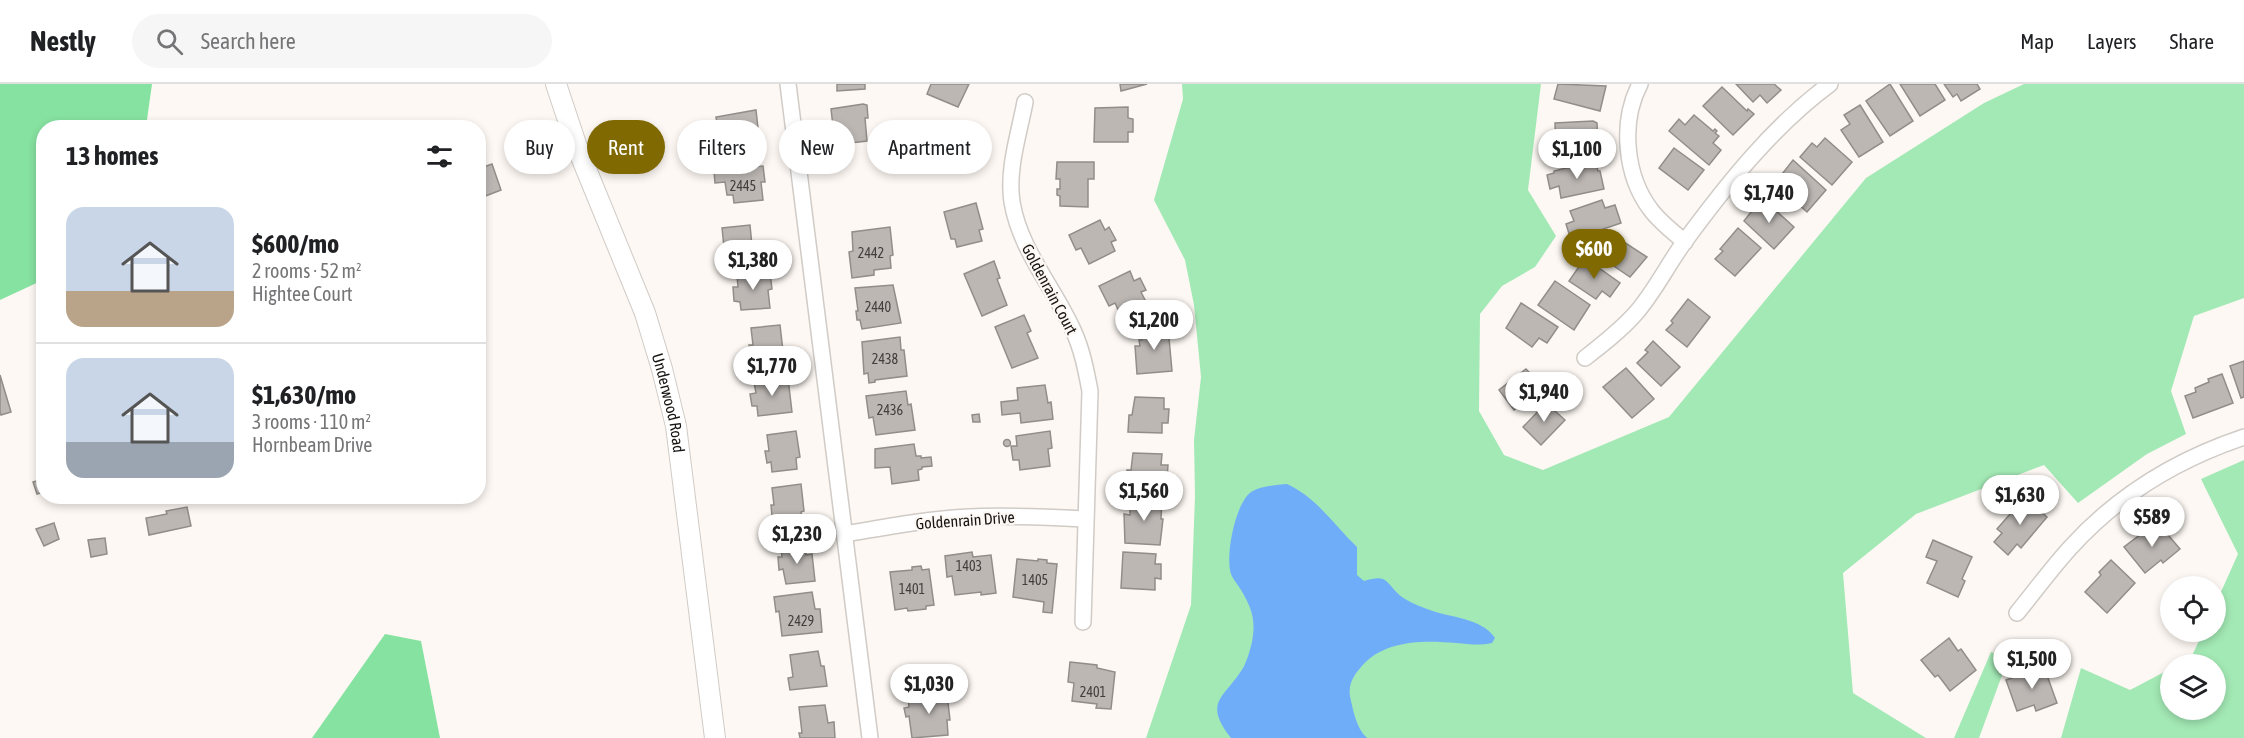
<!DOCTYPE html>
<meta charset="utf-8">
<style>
:root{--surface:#fff;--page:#f6f6f6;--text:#202124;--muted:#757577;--line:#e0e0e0;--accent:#7f6900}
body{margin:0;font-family:"Asap Condensed",sans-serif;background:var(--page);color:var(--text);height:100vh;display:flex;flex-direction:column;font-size:22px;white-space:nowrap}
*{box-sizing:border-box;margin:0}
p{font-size:20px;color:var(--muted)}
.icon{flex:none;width:33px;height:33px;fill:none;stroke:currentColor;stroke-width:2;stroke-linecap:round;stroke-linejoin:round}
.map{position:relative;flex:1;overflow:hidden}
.side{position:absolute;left:36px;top:36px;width:450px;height:384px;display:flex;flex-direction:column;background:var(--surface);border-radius:24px;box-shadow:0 3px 9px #0003}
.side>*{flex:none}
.guide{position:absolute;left:504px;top:36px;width:570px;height:54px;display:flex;gap:12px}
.controls{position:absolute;left:2160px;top:492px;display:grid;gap:12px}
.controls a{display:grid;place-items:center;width:66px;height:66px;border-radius:50%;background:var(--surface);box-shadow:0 3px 9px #0003;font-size:30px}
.price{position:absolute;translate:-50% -51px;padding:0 14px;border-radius:21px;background:#fff;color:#222;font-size:20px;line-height:39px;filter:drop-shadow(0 2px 3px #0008)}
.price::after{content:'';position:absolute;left:50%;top:36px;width:18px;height:14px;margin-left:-9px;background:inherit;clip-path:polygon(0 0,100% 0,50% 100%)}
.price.current{background:var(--accent);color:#fff}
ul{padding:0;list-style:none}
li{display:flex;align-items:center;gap:18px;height:150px;padding:0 30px}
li+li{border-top:2px solid var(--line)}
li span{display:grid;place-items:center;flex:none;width:168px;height:120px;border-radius:18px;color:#555}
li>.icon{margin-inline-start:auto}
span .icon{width:72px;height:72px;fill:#fffc;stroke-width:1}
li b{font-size:26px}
h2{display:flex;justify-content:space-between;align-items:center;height:72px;padding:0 30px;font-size:26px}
.tag{padding:0 21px;border-radius:27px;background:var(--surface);box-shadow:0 3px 9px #0003;font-size:21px;line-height:54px}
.tag.current{background:var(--accent);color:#fff}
header{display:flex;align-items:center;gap:36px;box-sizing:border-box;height:84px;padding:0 30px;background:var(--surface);border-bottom:2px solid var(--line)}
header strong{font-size:28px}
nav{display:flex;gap:33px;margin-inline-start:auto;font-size:21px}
.search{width:420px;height:54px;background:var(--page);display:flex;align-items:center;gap:15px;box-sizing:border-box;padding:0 21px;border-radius:33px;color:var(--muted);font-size:22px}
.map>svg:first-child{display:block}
.green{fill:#a3e9b5}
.forest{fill:#86e2a0}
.water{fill:#6fadf9}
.building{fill:#bcb7b3;stroke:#918d88;stroke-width:1.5}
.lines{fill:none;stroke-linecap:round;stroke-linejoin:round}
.minor-casing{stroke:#d0cbc6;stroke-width:18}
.tertiary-casing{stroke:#d0cbc6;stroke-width:22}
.minor{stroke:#fff;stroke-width:15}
.tertiary{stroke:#fff;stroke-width:20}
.labels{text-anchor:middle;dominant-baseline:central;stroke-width:4.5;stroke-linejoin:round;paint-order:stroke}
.number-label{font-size:14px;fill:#413e3c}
.street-label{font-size:16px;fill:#181614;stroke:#fdf8f3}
</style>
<header>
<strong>Nestly</strong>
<div class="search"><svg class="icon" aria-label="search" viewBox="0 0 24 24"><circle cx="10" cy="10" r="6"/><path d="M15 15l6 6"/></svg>Search here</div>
<nav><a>Map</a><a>Layers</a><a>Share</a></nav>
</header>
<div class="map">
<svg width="2244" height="654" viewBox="0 0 2244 654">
<rect width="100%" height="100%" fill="#fdf8f3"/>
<g class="green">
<path d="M1182 0H1541L1528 106 1556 152 1535 183 1502 202 1480 230 1479 327 1504 371 1543 386 1669 333 1866 94 1984 19 2024 0H2244V214L2194 232 2171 307 2186 350 2147 370 2078 419 2044 381 1916 430 1843 489 1853 609 1926 654H1146L1191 521 1195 412 1194 356 1201 293 1194 221 1185 176 1154 116 1183 15Z"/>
<path d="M2244 376V654H2061L2081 584 2130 606 2170 585V626H2216V580H2178L2191 574 2203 548H2216V519L2238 470 2201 395Z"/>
<path d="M1991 568 2008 575 1979 654H1954Z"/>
</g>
<g class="forest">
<path d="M0 0H152L146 43 44 44 43 196 0 216Z"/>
<path d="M385 550 421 557 440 654H312Z"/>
</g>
<path class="water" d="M1287 400C1316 413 1334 441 1357 463V491L1364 497C1389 489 1385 499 1402 513 1409 518 1419 522 1427 525 1449 534 1481 533 1495 554L1492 559C1479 562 1469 560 1456 559 1424 556 1383 556 1361 583 1354 591 1348 600 1350 612 1353 626 1356 644 1367 654H1231C1202 617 1225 614 1243 584 1247 577 1250 566 1252 558 1256 535 1252 525 1241 506 1238 501 1233 495 1231 490 1225 472 1235 420 1251 408 1261 402 1276 401 1287 400Z"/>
<g class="building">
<path d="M837 0H865V5L837 7Z"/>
<path d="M931 0H969L958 23 927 10Z"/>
<path d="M1120 0H1147L1121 7Z"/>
<path d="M1558 0 1606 2 1600 27 1554 15Z"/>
<path d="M1736 0H1774L1781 6 1767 19 1760 11 1753 18Z"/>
<path d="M1890 0 1913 37 1890 52 1866 17Z"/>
<path d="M1900 0H1935L1945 16 1920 32Z"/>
<path d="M1944 0H1977L1980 5 1961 17 1957 10 1953 13Z"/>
<path d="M1722 3 1747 27 1748 25 1754 30 1733 51 1703 22Z"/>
<path d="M863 20 867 21 868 34H865L867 57 842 60 838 41 833 42 831 25Z"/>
<path d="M1860 21 1883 58 1859 73 1841 46 1850 40 1844 31Z"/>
<path d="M1128 23V34L1133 35V48H1128V58H1094L1095 24Z"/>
<path d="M756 26 758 44 752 45 755 62 727 67 725 57 720 58 716 33Z"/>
<path d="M1694 31 1713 47 1715 45 1717 47 1715 49 1719 52 1713 59 1721 66 1709 81 1669 47 1679 35 1685 41Z"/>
<path d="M1593 37 1597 39 1598 67 1556 68 1555 39Z"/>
<path d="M1825 54 1852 78 1832 101 1800 73 1812 59 1817 63Z"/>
<path d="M1674 64 1704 86 1688 106 1659 84Z"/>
<path d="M1793 76 1826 106 1807 128 1775 99Z"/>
<path d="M1595 77 1598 87H1600L1604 105 1561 114 1559 102 1550 105 1547 91 1554 89V87Z"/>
<path d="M1057 78H1094V95H1088V123L1060 122V112L1057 111V105H1060V95H1056Z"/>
<path d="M492 80 501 106 478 115V85Z"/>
<path d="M763 82 765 98H761L763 116 734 119 733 111H727L725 98 715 99 714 87Z"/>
<path d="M1762 114 1794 143 1774 165 1744 137Z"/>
<path d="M1602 116 1605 124 1615 121 1621 139 1571 156 1566 140 1574 137 1570 127Z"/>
<path d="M976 119 983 145 979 146 982 157 957 163 955 155H951L944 128Z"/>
<path d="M1100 136 1105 146 1109 143 1116 156 1111 158 1115 167 1089 180 1081 164 1076 166 1069 151Z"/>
<path d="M750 141 752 162 766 160 768 178 726 182 722 144Z"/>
<path d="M890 143 893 171 890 172 891 184 874 186V191L852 194 849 168 853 167 852 148Z"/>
<path d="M1738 144 1761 164 1735 192 1715 175 1723 167 1720 165Z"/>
<path d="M1616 153 1647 173 1630 193 1602 174Z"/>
<path d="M1585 174 1620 199 1610 213 1602 207 1596 215 1569 197Z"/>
<path d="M994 177 1000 194 997 195 1007 221 982 232 964 190Z"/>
<path d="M1130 187 1134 197 1140 194 1146 206 1141 208 1147 220 1121 232 1115 219 1109 222 1099 202Z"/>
<path d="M770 189 772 205 768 206 770 224 741 226 740 218 734 217 733 203H738L737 192Z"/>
<path d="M1555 197 1590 221 1574 246 1538 221Z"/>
<path d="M893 201 901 239 862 245 860 236H857L856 227H858L855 204Z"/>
<path d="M1688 215 1710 233 1687 263 1666 246 1673 239 1671 237Z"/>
<path d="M1521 219 1558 243 1547 259 1539 254 1532 263 1506 244Z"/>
<path d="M1024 231 1031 247 1027 249 1038 274 1012 284 995 243Z"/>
<path d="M780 241 783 267H779L781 279 756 282 755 273H751L749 261H753L751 244Z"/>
<path d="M1168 243 1172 287 1137 290 1135 262H1140L1139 256H1142L1141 245Z"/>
<path d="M900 253 901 266H904L907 292 875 296V298L869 299 868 289 864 290 862 258Z"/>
<path d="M1653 257 1680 283 1661 302 1637 279 1648 268 1645 266Z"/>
<path d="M2244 277V313L2241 314 2230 282Z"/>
<path d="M1626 284 1654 315 1632 334 1603 303Z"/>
<path d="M1526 285 1544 304 1514 326 1499 306Z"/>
<path d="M2222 290 2233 319 2193 334 2185 312 2196 308 2195 304 2209 298 2208 295Z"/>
<path d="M0 291 11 328 1 331 0 328Z"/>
<path d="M788 294 792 328 758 332 757 322H752L750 310 756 309 754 298Z"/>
<path d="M1045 301 1048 319 1051 318 1053 335 1021 339 1020 329 1002 331 1001 318 1018 316 1017 304Z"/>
<path d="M906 307 908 321 911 320 915 346 876 351 873 333 869 334 866 312Z"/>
<path d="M1135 313 1164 314V325H1169L1168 339H1162V349L1128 348 1129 331H1132Z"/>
<path d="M1549 316 1557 325 1555 327 1565 336 1541 361 1523 343Z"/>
<path d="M979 330 980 338H973L972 331Z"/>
<path d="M796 347 800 373 796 374 797 385 772 388 771 378 767 379 765 367H769L767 351Z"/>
<path d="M1050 347 1052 364 1048 365 1050 382 1020 386 1019 376H1013L1011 362H1017L1016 352Z"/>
<circle cx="1007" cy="359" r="3.5"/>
<path d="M914 360 916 372H921V374L931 373 932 382 922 383V385L918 386 919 396 892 400 890 383 875 384V365Z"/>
<path d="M1133 369 1162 370 1161 381H1168L1167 395H1161L1160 405 1126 403 1127 386H1131Z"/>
<path d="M43 395 44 408 37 410 33 398Z"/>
<path d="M801 400 804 427 801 428 802 438 777 441 776 431 772 432 771 421H774L772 404Z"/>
<path d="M2025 413 2047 433 2021 464 2017 460 2008 471 1994 458 2002 449 1997 445Z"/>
<path d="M1135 414 1162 415 1161 435H1163L1160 461 1125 459 1124 430 1130 431V425H1134Z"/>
<path d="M187 423 191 442 149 451 146 434 167 430 166 427Z"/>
<path d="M2157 438 2180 465 2163 479 2161 476 2145 489 2124 463Z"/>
<path d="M54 439 59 455 44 462 36 445Z"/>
<path d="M105 454 107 470 91 473 88 456Z"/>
<path d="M1933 456 1972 473 1962 495 1965 497 1958 513 1927 499 1937 477 1926 473Z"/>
<path d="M805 460 806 471 812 470 815 497 786 500 783 485 779 486 778 473H782L781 463Z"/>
<path d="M972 468 973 473 991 471 996 509 981 511V508L955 511 952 492 947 493 945 472Z"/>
<path d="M1123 468 1156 470 1155 480H1161V495L1155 494V506L1121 504Z"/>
<path d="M1017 475 1038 477V475L1047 476V479L1057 480 1052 529 1043 528 1044 518 1013 513Z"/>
<path d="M2111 476 2135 499 2107 529 2085 508 2101 491 2099 488Z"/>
<path d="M921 482 922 486 929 485 934 521 926 522V525L908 527 907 524 895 526 890 488 912 486V483Z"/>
<path d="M812 508 815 525H820L822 548 782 552 779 527 776 528 774 513Z"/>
<path d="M1949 554 1958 567 1961 565 1976 586 1950 607 1938 591 1935 593 1921 576Z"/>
<path d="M818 567 821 582H824L827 602 790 606 788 594 793 593 790 571Z"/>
<path d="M1070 578 1097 581V584L1115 588 1111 625 1096 624 1097 620 1072 617 1074 599 1068 598Z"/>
<path d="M2044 583 2057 619 2036 627 2034 621 2017 627 2006 596Z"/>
<path d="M944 609 947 610 950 636H947L948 651 912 654 909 632 906 633 904 624 909 623 908 614Z"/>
<path d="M825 621 828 639 834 638 835 654H800L799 649H802L799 623Z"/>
</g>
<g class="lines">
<g class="minor-casing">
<g id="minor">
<path d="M788 0 870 654"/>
<path d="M1640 0C1620 38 1625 92 1651 126 1660 138 1673 148 1685 158"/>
<path d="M1025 18C1019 50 1007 85 1012 118 1020 166 1053 202 1073 246 1082 265 1086 286 1090 307L1083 538"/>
<path d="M1585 274C1603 260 1621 246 1636 229 1655 207 1668 180 1685 157 1727 100 1773 42 1830 0"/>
<path d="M845 450C886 443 928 435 969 433 1008 431 1046 433 1085 435"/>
<path d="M2017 529C2035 507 2051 485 2070 464 2117 412 2178 375 2244 353"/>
</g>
</g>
<g class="tertiary-casing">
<g id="tertiary">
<path id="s1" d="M556 0 577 63 645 229 662 285 676 342 715 654"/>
</g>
</g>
<use href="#minor" class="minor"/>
<use href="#tertiary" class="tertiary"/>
</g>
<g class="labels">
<g class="number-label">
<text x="743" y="102">2445</text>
<text x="871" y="169">2442</text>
<text x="878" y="223">2440</text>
<text x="885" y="275">2438</text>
<text x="890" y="326">2436</text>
<text x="969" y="482">1403</text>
<text x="1035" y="496">1405</text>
<text x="912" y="505">1401</text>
<text x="801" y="537">2429</text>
<text x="1093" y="608">2401</text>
</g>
<g class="street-label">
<text transform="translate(1050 205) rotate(62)">Goldenrain Court</text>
<text stroke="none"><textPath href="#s1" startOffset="339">Underwood Road</textPath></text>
<text transform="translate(965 436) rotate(-4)">Goldenrain Drive</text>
</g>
</g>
</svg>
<div class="controls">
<a><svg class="icon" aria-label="locate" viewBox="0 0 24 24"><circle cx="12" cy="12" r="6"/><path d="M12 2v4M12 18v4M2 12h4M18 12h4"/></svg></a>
<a><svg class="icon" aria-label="layers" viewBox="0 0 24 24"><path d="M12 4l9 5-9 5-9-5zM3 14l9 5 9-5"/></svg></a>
</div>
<b class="price" style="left:1577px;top:96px">$1,100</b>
<b class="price" style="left:1769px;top:140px">$1,740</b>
<b class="price current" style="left:1594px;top:196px">$600</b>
<b class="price" style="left:753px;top:207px">$1,380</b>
<b class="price" style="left:1154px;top:267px">$1,200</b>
<b class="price" style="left:772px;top:313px">$1,770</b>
<b class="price" style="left:1544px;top:339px">$1,940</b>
<b class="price" style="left:1144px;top:438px">$1,560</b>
<b class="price" style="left:2020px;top:442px">$1,630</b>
<b class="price" style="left:2152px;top:464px">$589</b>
<b class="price" style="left:797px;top:481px">$1,230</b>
<b class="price" style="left:2032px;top:606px">$1,500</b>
<b class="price" style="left:929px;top:631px">$1,030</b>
<div class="guide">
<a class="tag">Buy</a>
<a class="tag current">Rent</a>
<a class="tag">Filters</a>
<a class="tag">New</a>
<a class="tag">Apartment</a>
</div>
<section class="side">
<h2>13 homes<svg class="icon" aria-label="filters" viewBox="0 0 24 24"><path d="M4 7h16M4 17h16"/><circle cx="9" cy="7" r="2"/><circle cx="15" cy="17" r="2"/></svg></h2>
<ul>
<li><span style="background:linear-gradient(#c9d6e8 70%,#b9a48a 0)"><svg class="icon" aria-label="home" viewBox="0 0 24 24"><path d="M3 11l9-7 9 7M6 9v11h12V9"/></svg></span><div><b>$600/mo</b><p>2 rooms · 52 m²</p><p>Hightee Court</p></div></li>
<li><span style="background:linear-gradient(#c9d6e8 70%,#9aa5b1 0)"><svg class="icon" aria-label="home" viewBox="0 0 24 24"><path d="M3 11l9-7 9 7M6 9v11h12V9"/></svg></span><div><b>$1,630/mo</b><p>3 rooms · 110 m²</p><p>Hornbeam Drive</p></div></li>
</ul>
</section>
</div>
